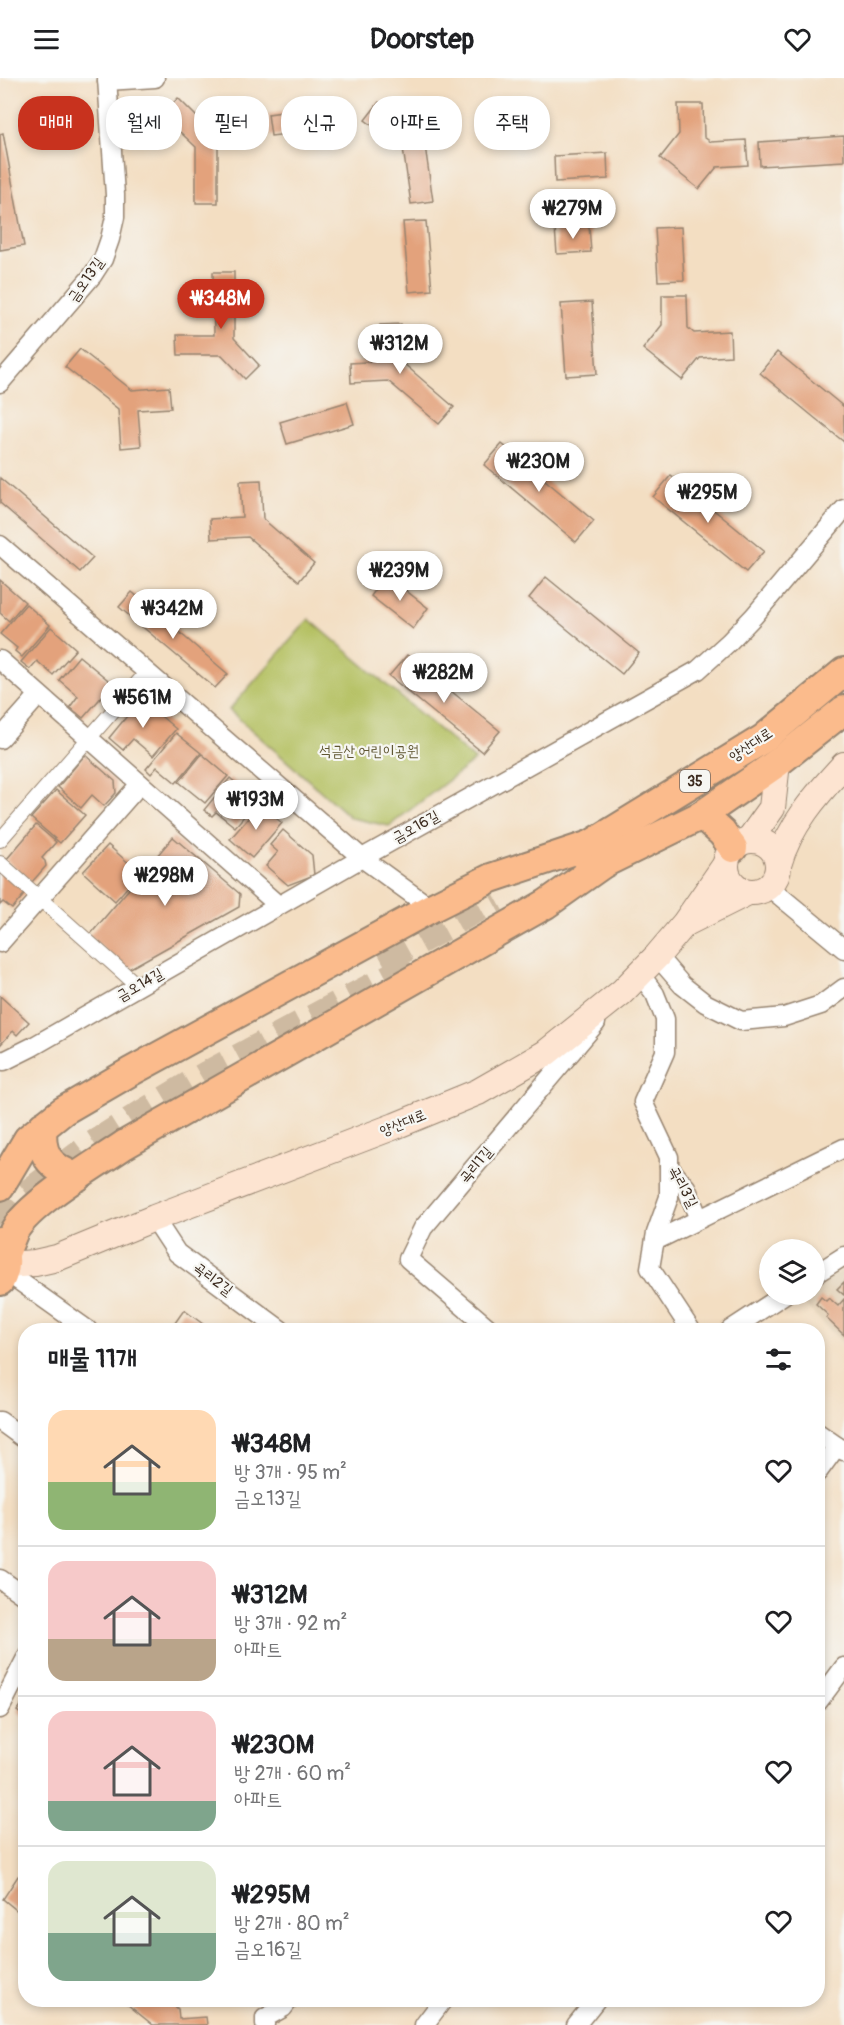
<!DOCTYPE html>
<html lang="ko">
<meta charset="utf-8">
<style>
:root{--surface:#fff;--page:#f6f6f6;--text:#202124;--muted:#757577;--line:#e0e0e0;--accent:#c8321e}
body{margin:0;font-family:Pangolin,"Poor Story",sans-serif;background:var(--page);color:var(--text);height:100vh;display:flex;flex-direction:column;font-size:22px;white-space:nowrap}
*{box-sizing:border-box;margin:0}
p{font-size:20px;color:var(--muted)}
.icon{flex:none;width:33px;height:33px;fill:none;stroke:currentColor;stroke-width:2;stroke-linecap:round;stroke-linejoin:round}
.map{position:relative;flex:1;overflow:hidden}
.side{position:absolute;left:18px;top:1245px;width:807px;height:684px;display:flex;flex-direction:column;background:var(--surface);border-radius:24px;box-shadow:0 3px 9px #0003}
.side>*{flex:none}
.guide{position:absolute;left:18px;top:18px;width:808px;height:54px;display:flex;gap:12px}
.fabs{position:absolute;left:759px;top:1161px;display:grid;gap:12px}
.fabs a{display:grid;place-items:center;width:66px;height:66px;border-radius:50%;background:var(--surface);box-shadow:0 3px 9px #0003;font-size:30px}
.price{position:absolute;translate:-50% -51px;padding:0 14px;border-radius:21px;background:#fff;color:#222;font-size:20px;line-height:39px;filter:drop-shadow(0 2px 3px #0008)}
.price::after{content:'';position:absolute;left:50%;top:36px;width:18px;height:14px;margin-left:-9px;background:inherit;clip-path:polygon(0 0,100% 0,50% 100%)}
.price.selected{background:var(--accent);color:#fff}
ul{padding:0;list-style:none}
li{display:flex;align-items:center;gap:18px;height:150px;padding:0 30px}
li+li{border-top:2px solid var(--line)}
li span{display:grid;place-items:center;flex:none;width:168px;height:120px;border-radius:18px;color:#555}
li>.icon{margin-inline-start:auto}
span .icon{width:72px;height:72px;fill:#fffc;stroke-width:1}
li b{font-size:26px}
h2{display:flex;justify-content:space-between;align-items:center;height:72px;padding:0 30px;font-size:26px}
.pill{padding:0 21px;border-radius:24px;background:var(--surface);box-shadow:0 3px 9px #0003;font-size:21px;line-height:54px}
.pill.selected{background:var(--accent);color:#fff}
header{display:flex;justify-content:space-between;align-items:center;height:78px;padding:0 30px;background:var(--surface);font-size:27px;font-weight:700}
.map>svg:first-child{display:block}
.built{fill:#e1cdb1}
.green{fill:#b5c163;stroke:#787640;stroke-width:1.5}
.building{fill:#e3a27b}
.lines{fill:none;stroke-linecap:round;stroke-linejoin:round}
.primary-tunnel{stroke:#cebaa1;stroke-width:28;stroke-dasharray:28 14;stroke-linecap:butt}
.pedestrian-casing{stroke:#978470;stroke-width:16}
.minor-casing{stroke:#978470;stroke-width:21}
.secondary-casing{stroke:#978470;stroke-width:28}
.primary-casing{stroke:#978470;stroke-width:32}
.pedestrian{stroke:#fff;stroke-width:14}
.minor{stroke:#fff;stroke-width:18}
.secondary{stroke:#fde4d1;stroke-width:26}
.primary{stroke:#fbbb8c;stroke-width:28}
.labels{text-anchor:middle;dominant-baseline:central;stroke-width:4.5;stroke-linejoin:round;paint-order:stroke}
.shield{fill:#f6f6f2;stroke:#73675e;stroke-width:1.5}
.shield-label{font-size:14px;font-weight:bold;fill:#3b2a1e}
.street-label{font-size:15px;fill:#3b2a1e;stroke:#f6f6f2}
.park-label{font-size:15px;fill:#605733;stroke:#f6f6f2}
</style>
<header><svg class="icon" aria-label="menu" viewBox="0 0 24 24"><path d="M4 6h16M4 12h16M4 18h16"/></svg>Doorstep<svg class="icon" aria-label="heart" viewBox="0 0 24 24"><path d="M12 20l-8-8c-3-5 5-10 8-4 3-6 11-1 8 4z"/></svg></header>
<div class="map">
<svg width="844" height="1947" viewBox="0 0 844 1947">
<rect width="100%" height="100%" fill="#f6f6f2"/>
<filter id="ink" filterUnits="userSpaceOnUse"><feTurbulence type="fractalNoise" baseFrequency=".0167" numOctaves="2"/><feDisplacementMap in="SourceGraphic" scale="12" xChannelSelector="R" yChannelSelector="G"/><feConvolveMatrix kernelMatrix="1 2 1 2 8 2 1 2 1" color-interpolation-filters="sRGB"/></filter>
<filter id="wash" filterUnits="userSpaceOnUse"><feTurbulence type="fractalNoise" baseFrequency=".008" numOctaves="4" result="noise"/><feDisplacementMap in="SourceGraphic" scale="24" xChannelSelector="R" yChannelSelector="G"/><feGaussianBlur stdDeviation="1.35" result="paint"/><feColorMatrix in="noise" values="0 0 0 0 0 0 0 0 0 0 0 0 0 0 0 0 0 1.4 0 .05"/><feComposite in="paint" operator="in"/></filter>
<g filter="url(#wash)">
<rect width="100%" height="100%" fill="#f3dec2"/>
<path class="built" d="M844 1191V1266L801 1223 806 1217 814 1216 815 1210Z"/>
<path class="green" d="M309 541 475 682 389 748 351 740 229 632Z"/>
<g id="blocks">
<g class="building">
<path d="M178 20 200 42H246V63H218V125H196V69L162 37Z"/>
<path d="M379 24 403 42 448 36 451 57 424 61 433 123 411 126 403 70 365 42Z"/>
<path d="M678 26H703L704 59 711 64 746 62 748 87 717 89 699 111 660 80 679 56Z"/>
<path d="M337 27 340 50 271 58 268 36Z"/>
<path d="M3 55 24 168 0 172V56Z"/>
<path d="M844 58V83L760 88 759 64Z"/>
<path d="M607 75 608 101 555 104 554 78Z"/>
<path d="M426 143 432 212 409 214 403 144Z"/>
<path d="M589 148 591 174 557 176 555 150Z"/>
<path d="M681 149 684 202 658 203 655 150Z"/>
<path d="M213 194H234V260L259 287 245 301 222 277H178L177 257H214Z"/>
<path d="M662 217H687L688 250 694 255 730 253 731 278 700 280 682 302 643 271 662 247Z"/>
<path d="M592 224 597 296 566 298 561 226Z"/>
<path d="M401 246 403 285 454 329 439 346 388 303 351 305 350 285 382 283 380 247Z"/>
<path d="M80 271 132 312 169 309 171 330 138 332 141 368 121 370 118 331 65 289Z"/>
<path d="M777 274 844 329V364L760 295Z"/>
<path d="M347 324 354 346 287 366 280 344Z"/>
<path d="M502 366 594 443 576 464 484 387Z"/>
<path d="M671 397 764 473 746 494 653 419Z"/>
<path d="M0 400 93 480 80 494 0 425Z"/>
<path d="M261 402 263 441 314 485 299 503 248 459 211 461 210 441 242 439 240 403Z"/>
<path d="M386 497 428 530 413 551 371 518Z"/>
<path d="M546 499 639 575 622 596 529 520Z"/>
<path d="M0 502 25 524 9 543 0 535Z"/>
<path d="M132 514 228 596 215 610 119 529Z"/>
<path d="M26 526 50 547 22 579 15 573 17 570 0 556Z"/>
<path d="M51 549 76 571 53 597 37 583 30 591 21 584Z"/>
<path d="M407 577 500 653 482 674 389 598Z"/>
<path d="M79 578 113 606 83 640 70 629 78 618 59 602Z"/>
<path d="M141 621 176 651 153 678 133 661 123 672 109 660Z"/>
<path d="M176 655 201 675 176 705 157 689 151 696 146 691Z"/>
<path d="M202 676 228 698 205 725 179 704Z"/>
<path d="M85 677 115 703 116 715 104 728 92 717 81 730 58 709Z"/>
<path d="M230 700 257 723 235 749 216 734 212 738 204 732Z"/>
<path d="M56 712 85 737 60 765 31 740Z"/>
<path d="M260 727 282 745 252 780 230 761Z"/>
<path d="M36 747 56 764 42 780 45 783 46 788 32 804 6 782Z"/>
<path d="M283 752 312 777 314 797 288 807 266 788 278 774 270 767Z"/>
<path d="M173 759 240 816 239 829 127 892 89 858Z"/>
<path d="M108 767 140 795 115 823 83 794Z"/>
<path d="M0 791 27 813 12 831 3 824 0 827Z"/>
<path d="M0 918 29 944 17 957 13 953 0 967Z"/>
<path d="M844 1204V1217L837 1211Z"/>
<path d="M821 1219 826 1223 829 1220 838 1228 844 1221V1257L826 1240 828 1237 816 1226Z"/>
<path d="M184 1232 211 1252H170Z"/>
<path d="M26 1621V1640L17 1633Z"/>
<path d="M18 1798 26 1804V1840L3 1821Z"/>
<path d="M122 1922H167L178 1931 179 1941 206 1939 207 1947H153Z"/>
</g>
</g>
</g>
<g filter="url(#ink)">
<use href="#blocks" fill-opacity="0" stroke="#978470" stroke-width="1.5"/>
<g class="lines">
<g class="primary-tunnel">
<path d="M382 883 496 820"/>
<path d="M0 1148 22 1120 91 1068 140 1037 208 996 417 885"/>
</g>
<g class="pedestrian-casing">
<g id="pedestrian">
<path d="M0 762 147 594"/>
<path d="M0 785 138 908"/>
</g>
</g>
<g class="minor-casing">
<g id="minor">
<path d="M107 3 155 0"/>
<path d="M0 305 92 198 103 181 110 161 115 139V117L107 0"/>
<path d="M0 467 362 780 431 830"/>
<path d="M0 582 278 827"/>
<path d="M0 661 39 617"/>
<path d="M769 809 844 871"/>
<path d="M0 865 140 706"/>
<path d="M657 878 682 907 705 925 741 943 784 939 821 927 844 910"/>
<path d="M640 896 655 916 665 941V974L643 1024 669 1079V1119L656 1155 650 1190 691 1252"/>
<path d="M0 982 4 983 32 969 362 780 698 592 729 564 754 538 844 431"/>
<path d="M669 1089 686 1109 699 1141"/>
<path d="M154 1140 177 1175 281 1252"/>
<path d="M655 1163 844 1070"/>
<path d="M5 1193 88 1252"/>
<path d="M814 1197 844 1178"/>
<path d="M491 1252 408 1181 423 1150 596 945"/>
<path d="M730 1252 785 1216"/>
<path d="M0 1343 26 1362"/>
<path d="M818 1355 844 1373"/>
<path d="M818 1394 837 1368"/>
<path d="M0 1501 26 1519"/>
<path d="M818 1624 844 1589"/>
<path d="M0 1631 26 1580"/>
<path d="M265 1947V1940L283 1930 289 1922"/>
<path d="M424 1947 443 1922"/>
<path d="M576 1947 596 1922"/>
</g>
</g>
<g class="secondary-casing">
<g id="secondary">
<circle cx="752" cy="788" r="26"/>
<path d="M749 762 772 730 777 685"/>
<path d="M778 787C789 748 817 716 844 687"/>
<path d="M686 845 748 814"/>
<path d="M6 1187 35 1185 57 1180 154 1140 395 1048 478 1014 546 975 622 914 657 878 685 845 726 786"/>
</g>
</g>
<g class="primary-casing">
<g id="primary">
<path d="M702 737 722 755 733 770"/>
<path d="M579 774 763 661 844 594"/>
<path d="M588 793 702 737 777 685 844 632"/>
<path d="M43 1048C39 1076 50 1090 77 1099"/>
<path d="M0 1108 28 1061 63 1033 130 994 431 830 491 800 596 765"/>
<path d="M0 1163C7 1178 7 1189 0 1203"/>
<path d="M5 1175C8 1168 11 1160 14 1153 31 1124 95 1087 124 1067L546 826 604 785"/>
</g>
</g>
<use href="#pedestrian" class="pedestrian"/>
<use href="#minor" class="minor"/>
<use href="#secondary" class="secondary"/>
<use href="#primary" class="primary"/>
</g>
</g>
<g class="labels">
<rect class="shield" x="680" y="692" width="30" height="22" rx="4.5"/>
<g class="shield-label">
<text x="695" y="703">35</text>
</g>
<g class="street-label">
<text transform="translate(86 202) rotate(-55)">금오13길</text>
<text transform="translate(751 667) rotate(-34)">양산대로</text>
<text transform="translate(416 749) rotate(-29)">금오16길</text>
<text transform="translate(140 907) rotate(-30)">금오14길</text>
<text transform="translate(403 1045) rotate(-22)">양산대로</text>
<text transform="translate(476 1087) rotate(-50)">곡리1길</text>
<text transform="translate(683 1109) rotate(62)">곡리3길</text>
<text transform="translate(213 1201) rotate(37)">곡리2길</text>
</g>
<g class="park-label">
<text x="369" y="673">석금산 어린이공원</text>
</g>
</g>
</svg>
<div class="fabs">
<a><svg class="icon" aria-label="layers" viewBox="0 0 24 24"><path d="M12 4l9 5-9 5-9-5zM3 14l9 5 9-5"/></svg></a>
</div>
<b class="price" style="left:573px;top:162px">₩279M</b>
<b class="price selected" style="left:221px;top:252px">₩348M</b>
<b class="price" style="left:400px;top:297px">₩312M</b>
<b class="price" style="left:539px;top:415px">₩230M</b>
<b class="price" style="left:708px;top:446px">₩295M</b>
<b class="price" style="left:400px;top:524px">₩239M</b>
<b class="price" style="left:173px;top:562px">₩342M</b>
<b class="price" style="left:444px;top:626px">₩282M</b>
<b class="price" style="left:143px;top:651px">₩561M</b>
<b class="price" style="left:256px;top:753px">₩193M</b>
<b class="price" style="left:165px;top:829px">₩298M</b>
<div class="guide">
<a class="pill selected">매매</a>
<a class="pill">월세</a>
<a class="pill">필터</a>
<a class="pill">신규</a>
<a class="pill">아파트</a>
<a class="pill">주택</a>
</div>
<section class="side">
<h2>매물 11개<svg class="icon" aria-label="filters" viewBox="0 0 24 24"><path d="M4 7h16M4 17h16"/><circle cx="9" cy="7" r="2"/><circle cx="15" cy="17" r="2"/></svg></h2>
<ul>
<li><span style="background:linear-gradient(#ffd9b3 60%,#8fb573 0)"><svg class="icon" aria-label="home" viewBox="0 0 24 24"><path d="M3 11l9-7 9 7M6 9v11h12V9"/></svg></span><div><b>₩348M</b><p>방 3개 · 95 m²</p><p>금오13길</p></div><svg class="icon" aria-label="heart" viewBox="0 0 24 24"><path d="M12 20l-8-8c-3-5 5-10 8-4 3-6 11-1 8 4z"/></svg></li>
<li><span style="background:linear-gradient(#f6c9c9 65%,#b9a48a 0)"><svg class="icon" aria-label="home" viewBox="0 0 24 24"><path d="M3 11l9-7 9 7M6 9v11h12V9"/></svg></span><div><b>₩312M</b><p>방 3개 · 92 m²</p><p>아파트</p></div><svg class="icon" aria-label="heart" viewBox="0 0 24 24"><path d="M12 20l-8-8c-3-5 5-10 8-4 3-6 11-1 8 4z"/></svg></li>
<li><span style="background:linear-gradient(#f6c9c9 75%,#7fa58c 0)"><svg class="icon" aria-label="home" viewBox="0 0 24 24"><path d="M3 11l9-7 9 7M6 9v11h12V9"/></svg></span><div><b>₩230M</b><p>방 2개 · 60 m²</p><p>아파트</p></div><svg class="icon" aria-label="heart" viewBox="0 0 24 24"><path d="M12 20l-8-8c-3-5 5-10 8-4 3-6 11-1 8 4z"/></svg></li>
<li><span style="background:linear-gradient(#dfe7d0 60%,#7fa58c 0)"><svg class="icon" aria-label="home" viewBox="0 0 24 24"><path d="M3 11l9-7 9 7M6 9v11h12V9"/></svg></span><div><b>₩295M</b><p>방 2개 · 80 m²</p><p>금오16길</p></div><svg class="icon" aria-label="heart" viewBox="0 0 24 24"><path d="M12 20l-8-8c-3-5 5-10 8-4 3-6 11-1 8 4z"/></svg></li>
</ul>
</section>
</div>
